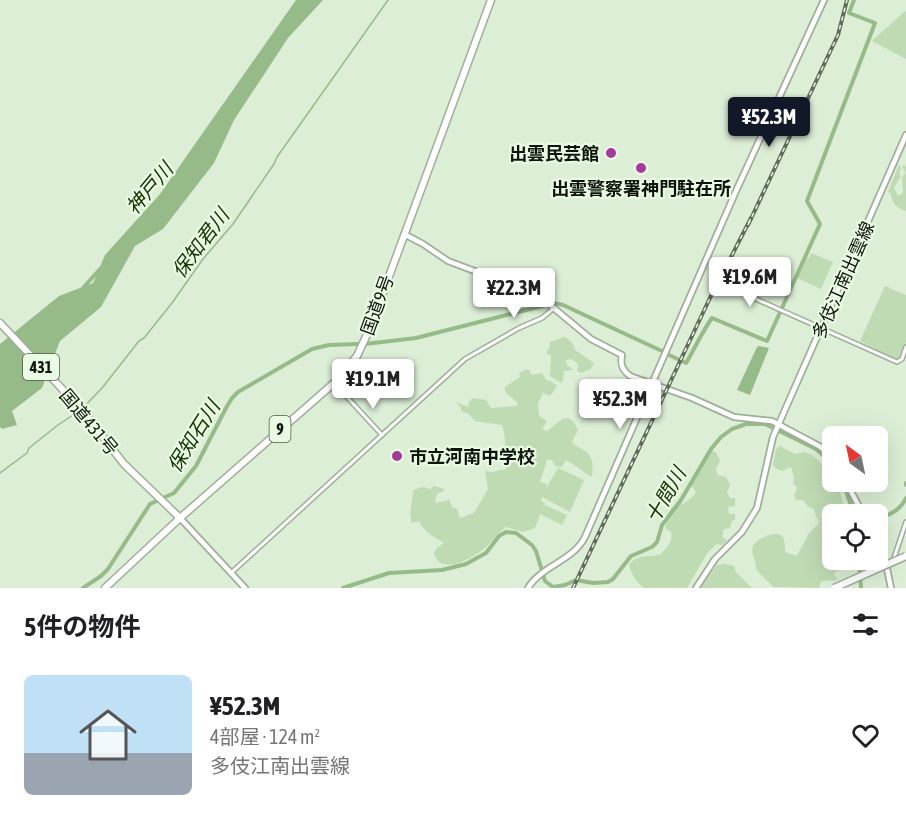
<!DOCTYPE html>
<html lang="ja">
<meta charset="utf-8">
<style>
:root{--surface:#fff;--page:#f6f6f6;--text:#202124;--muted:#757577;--accent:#111827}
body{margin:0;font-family:"Asap Condensed","Noto Sans JP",sans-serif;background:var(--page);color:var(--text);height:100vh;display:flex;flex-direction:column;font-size:22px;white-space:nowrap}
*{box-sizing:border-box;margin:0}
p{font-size:20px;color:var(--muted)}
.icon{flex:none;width:33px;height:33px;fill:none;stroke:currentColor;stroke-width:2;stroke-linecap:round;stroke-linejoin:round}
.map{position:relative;height:588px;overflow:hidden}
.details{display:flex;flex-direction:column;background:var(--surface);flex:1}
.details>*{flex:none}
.needle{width:39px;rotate:327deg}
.buttons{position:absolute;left:822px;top:426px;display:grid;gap:12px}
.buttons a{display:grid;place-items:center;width:66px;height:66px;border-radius:9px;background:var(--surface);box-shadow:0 6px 24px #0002;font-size:30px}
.price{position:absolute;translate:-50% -51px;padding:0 14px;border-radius:6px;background:#fff;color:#222;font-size:20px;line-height:39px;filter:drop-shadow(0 2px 3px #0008)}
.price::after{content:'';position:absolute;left:50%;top:36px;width:18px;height:14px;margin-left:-9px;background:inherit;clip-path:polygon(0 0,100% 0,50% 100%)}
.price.on{background:var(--accent);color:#fff}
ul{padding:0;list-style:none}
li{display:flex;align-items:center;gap:18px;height:150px;padding:0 24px}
li span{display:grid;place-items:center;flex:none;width:168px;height:120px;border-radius:9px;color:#555}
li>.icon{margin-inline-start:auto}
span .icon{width:72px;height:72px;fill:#fffc;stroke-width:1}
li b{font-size:26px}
h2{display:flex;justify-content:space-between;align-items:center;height:72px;padding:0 24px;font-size:26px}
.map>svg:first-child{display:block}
.green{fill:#bfdbb4}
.water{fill:#97ba89}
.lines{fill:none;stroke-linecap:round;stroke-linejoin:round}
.stream{stroke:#97ba89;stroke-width:1.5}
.river{stroke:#97ba89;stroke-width:4}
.minor-casing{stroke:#9faf99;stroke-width:6}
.major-casing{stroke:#9faf99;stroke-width:8}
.highway-casing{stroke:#9faf99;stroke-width:9}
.minor{stroke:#fff;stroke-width:3}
.major{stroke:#fff;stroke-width:4.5}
.highway{stroke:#fff;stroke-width:6}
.rail-casing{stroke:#606b5c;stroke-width:4}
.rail{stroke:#eafbe3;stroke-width:1.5;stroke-dasharray:4.5;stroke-linecap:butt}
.highway-bridge-casing{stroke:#9faf99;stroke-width:9;stroke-linecap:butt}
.highway-bridge{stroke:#fff;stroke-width:6}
.poi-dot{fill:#a63a9a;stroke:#eafbe3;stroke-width:2}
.labels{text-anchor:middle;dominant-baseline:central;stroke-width:4.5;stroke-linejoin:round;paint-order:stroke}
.shield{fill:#eafbe3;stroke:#50594c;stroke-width:1.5}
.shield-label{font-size:16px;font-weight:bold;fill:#0e140b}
.poi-label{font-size:18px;font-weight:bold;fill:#0e140b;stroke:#eafbe3;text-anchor:end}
.street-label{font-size:18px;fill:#0e140b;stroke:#eafbe3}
.water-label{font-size:20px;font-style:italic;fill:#123300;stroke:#eafbe3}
</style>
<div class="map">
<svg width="906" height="588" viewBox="0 0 906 588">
<rect width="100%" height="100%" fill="#dceed6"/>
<g class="green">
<path d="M905 11 906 12V59L872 41Z"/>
<path d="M899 164 901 169 899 173 901 176 894 188 898 196 903 193 902 177 905 173 902 166 904 165 906 167V211C896 208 892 203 891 194L888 192Z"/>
<path d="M811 253 833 262 821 289 797 278 807 258H809Z"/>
<path d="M885 286 906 295V342L900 358 896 360 860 341Z"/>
<path d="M564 337C569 338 575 346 575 350L594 363 591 369 581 373 577 371 578 364 572 359 566 360 567 366 572 368V370L564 371 563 381 561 383 550 376 551 355 547 354V351L549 349 550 342Z"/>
<path d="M527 369 530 371 531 375 542 373 547 381 549 380 557 386 550 396 541 392 543 394 538 403 539 416 547 421 542 429 547 431 562 419 568 418 574 422 578 430 572 442C576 447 579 447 584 450 594 456 593 467 592 477 582 472 576 465 566 460L562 467 555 466 552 460H547L540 482 547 484 545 490 558 468 584 480 570 512 542 497 541 500 545 504 541 513 545 505 567 515 562 525 540 514 535 528 523 532 506 527C497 533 493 541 485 548 473 558 440 577 434 553L437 548 444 543C433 536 425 533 419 521L412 523C408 511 413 502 413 490L423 487 430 489 434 486 444 489V491L437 494 435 503 449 500 452 507 457 509 460 518 474 513 488 489 485 471 492 472 506 469C505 454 507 440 502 425L475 421 469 414 461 411V407L456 402 468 407 469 402 473 398 486 400 491 408 517 406V402L505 392V387L520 377 519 373Z"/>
<path d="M780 446 795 454 804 452 812 455 832 473 833 482 829 487 830 489 840 491 845 514H832V560H845V566L842 569 835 572 834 574 838 580 821 581 819 588 773 587C767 580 762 576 756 569 757 561 750 554 753 546 757 538 777 529 783 537 785 541 785 548 785 552L797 556 809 533 819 523 813 508 808 507 803 500H796L794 496 797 487 793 484 794 478 791 467 782 471 775 468 773 463 776 449Z"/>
<path d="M709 450 716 452 720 461 716 469 718 475 726 477 730 485 727 492 730 498H735V506L728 507 729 514H735V520L732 521 730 528 724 529 722 537 727 540 722 545 717 544 708 552 687 588H644C636 582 632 575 629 565 638 553 649 558 661 554 667 547 673 542 671 532L665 528 671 508C681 505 690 501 696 492L689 483Z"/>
<path d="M725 564 734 566 736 572 752 588H700L717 565Z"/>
</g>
<g class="water">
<path d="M296 0H323L288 38 234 120 214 163 163 229 135 246 101 307 60 341 42 388 12 411 17 425 2 429 0 427V344L59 296 93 283 105 255 160 194Z"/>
<path d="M759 346 769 348 750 395 737 390 757 347Z"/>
</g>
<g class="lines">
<g class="stream">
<path d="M83 408 102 388 139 341 144 338 172 303 203 259 233 224 274 164 277 157 388 0"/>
<path d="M0 473 27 453 29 448 58 425 79 411"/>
</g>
<g class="river">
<path d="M83 288 100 269"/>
<path d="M365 344 416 338 554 303 563 305 664 352"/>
<path d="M667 354 686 363C695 348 702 332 712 318L767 341 820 224 807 201 875 23 849 13 854 0"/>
<path d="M843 482 854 514"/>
<path d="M906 483V485"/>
<path d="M854 509 860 514"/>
<path d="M878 517C890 516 901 509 906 498"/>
<path d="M859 560 861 588"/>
<path d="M83 588 101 576 108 569 150 504 174 493 196 466 226 408 232 398 238 392 312 349 329 345 358 344"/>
<path d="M343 588 389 573 442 570 466 564 486 553 499 536 506 532 516 533 532 545 536 551 545 581 553 587 565 585 576 580 593 583 608 582 613 579 631 556 652 547 657 542 662 525 681 500 711 449 721 437 732 429 746 424H765L816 449 832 463"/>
</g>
<g class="minor-casing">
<g id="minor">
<path d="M729 287 897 362 902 359 906 347"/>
<path d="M334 383 382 435"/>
<path d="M893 561 906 522"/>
<path d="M231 573 465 359 519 328 542 318 554 308"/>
</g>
</g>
<g class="major-casing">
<g id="major">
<path d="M404 234 423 244 448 261 538 295 591 339 622 355C620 364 622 370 630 376L692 398 734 417 772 421 819 446 832 456"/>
<path d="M846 482 863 514"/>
<path d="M180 518 245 588"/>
<path d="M878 544 886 564 891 588"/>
<path d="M528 588C541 566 573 561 585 537L736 191 824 0"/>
<path d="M696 588 715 559 742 532 757 508 773 437 906 135"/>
</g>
</g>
<g class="highway-casing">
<g id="highway">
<path d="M0 323 82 410 124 464 180 518"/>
<path d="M105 588 180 518 334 383 357 356 370 328 491 0"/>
</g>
</g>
<use href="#minor" class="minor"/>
<use href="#major" class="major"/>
<use href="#highway" class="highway"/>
<g class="rail-casing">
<g id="rail">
<path d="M748 225 838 35 847 0"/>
<path d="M573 588 709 300 751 218"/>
</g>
</g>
<use href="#rail" class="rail"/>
<g class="highway-bridge-casing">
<path id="highway-bridge" d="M834 588 906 556"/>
</g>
<use href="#highway-bridge" class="highway-bridge"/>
</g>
<g class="poi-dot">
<circle cx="611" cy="153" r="6"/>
<circle cx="641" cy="168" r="6"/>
<circle cx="397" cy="456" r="6"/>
</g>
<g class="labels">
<g class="shield">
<rect x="23" y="354" width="36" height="26" rx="4.5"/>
<rect x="269.5" y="416" width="21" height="26" rx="4.5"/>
</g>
<g class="shield-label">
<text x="41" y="367">431</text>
<text x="280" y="429">9</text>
</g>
<g class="poi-label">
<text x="599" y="153">出雲民芸館</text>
<text x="641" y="188" text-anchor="middle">出雲警察署神門駐在所</text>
<text x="409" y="456" text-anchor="start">市立河南中学校</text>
</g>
<g class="street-label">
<text transform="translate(843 280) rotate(-66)">多伎江南出雲線</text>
<text transform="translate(377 305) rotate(-70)">国道9号</text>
<text transform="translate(89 422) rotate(50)">国道431号</text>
</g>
<g class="water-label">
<text transform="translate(149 188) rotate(-50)">神戸川</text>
<text transform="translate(200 243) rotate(-53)">保知君川</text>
<text transform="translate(193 436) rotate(-58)">保知石川</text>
<text transform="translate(665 495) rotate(-60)">十間川</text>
</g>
</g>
</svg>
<div class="buttons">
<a><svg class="needle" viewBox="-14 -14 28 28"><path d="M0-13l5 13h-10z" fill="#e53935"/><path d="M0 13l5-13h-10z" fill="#757577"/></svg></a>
<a><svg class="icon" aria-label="locate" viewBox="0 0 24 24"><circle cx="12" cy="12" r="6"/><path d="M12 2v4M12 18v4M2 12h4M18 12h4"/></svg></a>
</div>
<b class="price on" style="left:769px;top:148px">¥52.3M</b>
<b class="price" style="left:750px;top:308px">¥19.6M</b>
<b class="price" style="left:514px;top:319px">¥22.3M</b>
<b class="price" style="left:373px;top:410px">¥19.1M</b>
<b class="price" style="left:620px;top:430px">¥52.3M</b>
</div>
<section class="details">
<h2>5件の物件<svg class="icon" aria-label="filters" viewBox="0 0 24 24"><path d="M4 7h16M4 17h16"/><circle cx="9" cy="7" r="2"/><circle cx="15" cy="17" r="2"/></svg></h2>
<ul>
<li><span style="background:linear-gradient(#bfe0f5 65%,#9aa5b1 0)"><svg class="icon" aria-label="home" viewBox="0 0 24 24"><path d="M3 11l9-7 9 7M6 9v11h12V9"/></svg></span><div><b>¥52.3M</b><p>4部屋 · 124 m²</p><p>多伎江南出雲線</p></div><svg class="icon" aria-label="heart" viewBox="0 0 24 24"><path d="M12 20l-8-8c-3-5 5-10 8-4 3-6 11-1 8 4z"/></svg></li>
</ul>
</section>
